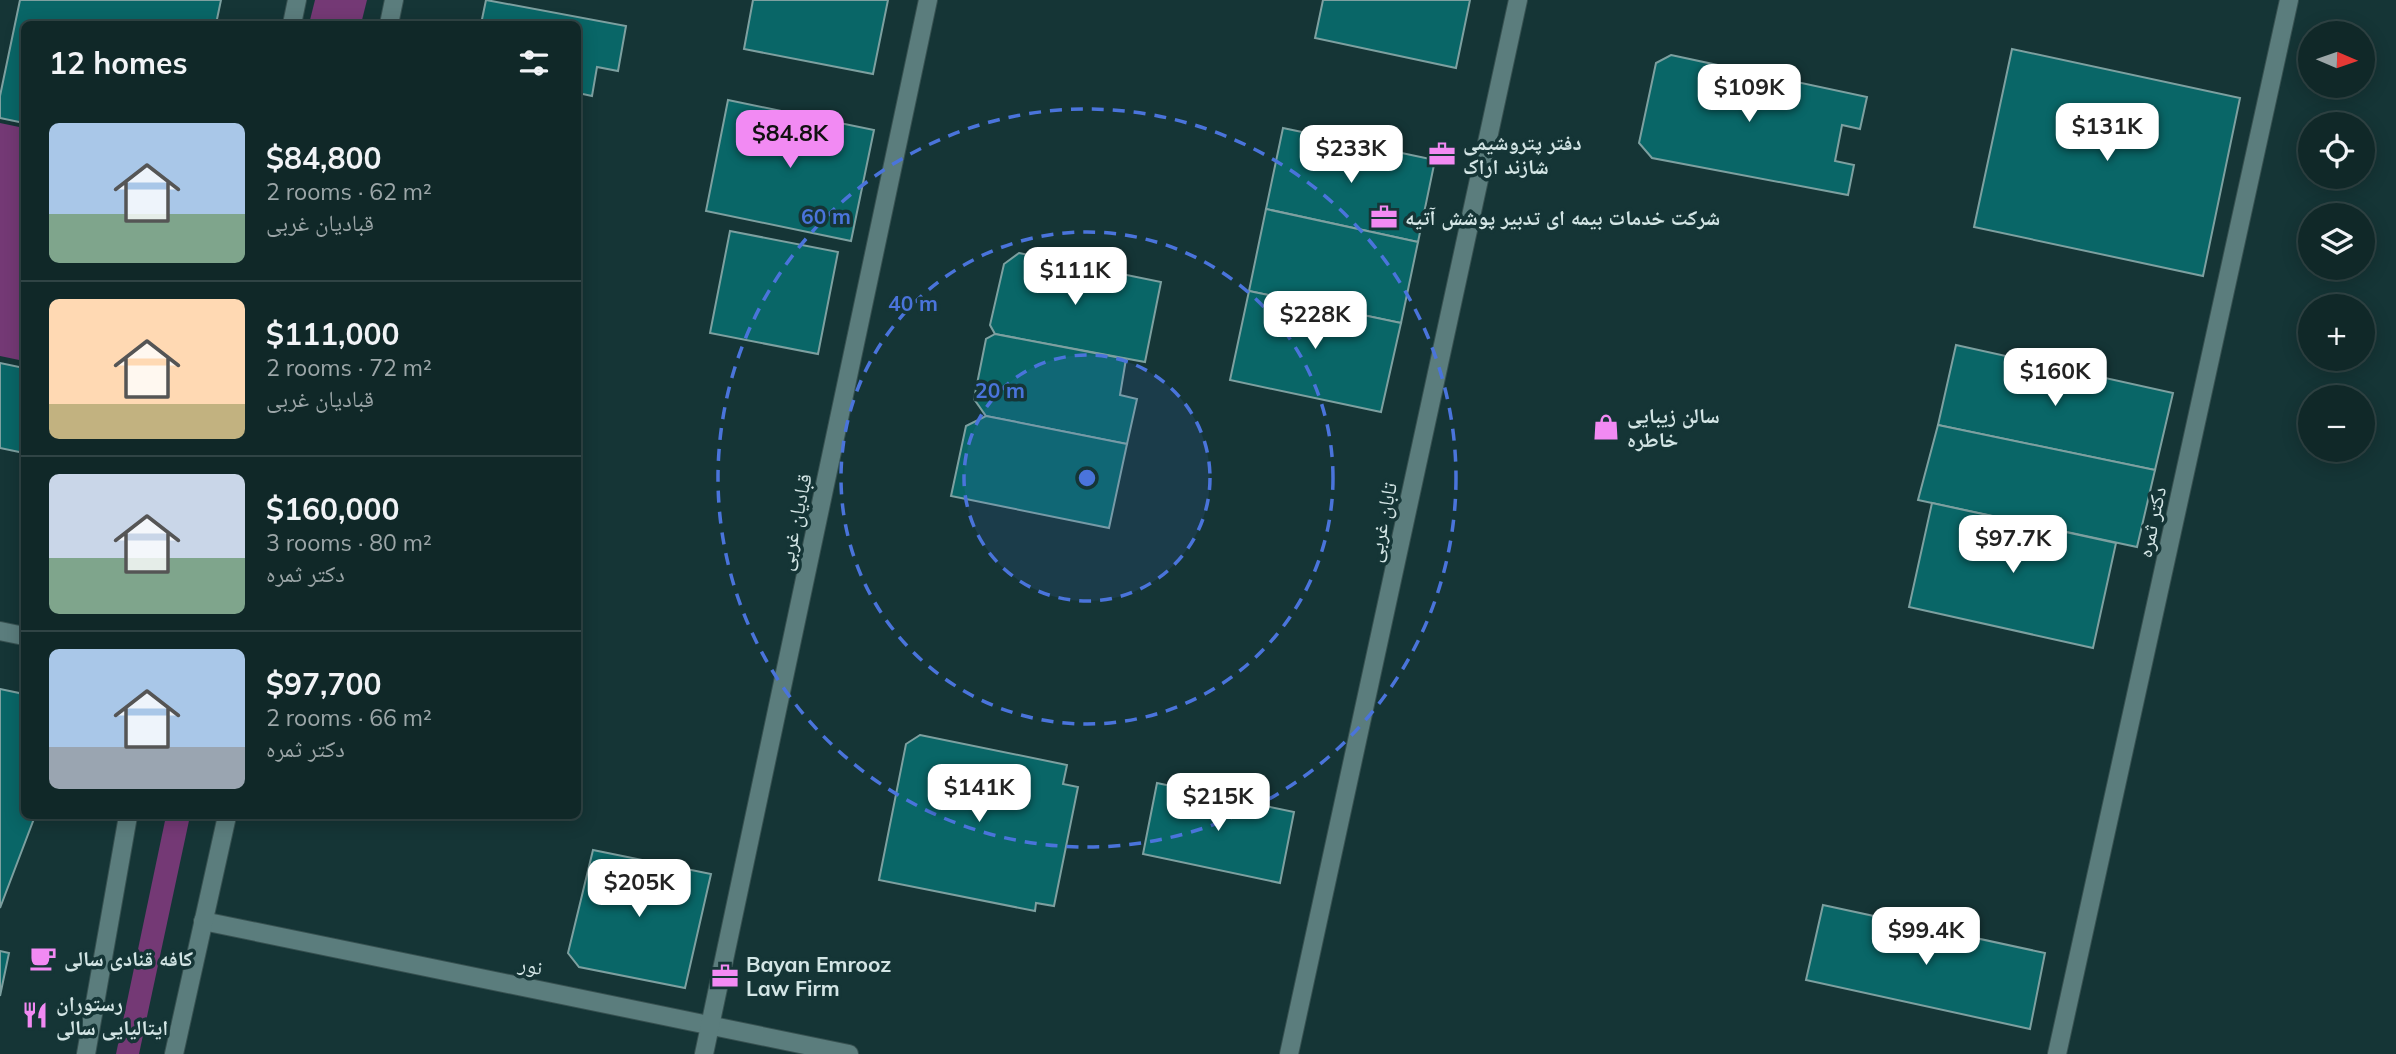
<!DOCTYPE html>
<meta charset="utf-8">
<style>
:root{--surface:#102828;--page:#193030;--text:#f1f3f6;--muted:#9ca6a8;--line:#304445;--accent:#f28af3}
body{margin:0;font-family:Mulish,"Noto Naskh Arabic",sans-serif;background:var(--page);color:var(--text);height:100vh;display:flex;flex-direction:column;font-size:26px;white-space:nowrap}
*{box-sizing:border-box;margin:0}
p{font-size:23px;color:var(--muted)}
.icon{flex:none;width:38px;height:38px;fill:none;stroke:currentColor;stroke-width:2;stroke-linecap:round;stroke-linejoin:round}
.map{position:relative;flex:1;overflow:hidden}
.details{position:absolute;left:21px;top:21px;width:560px;height:798px;display:flex;flex-direction:column;background:var(--surface);border-radius:10px;box-shadow:0 4px 18px #0003,0 0 0 2px var(--line)}
.details>*{flex:none}
.needle{width:46px;rotate:92deg}
.fabs{position:absolute;left:2298px;top:21px;display:grid;gap:14px}
.fabs a{display:grid;place-items:center;width:77px;height:77px;border-radius:50%;background:var(--surface);box-shadow:0 4px 18px #0003,0 0 0 2px var(--line);font-size:35px}
.price{position:absolute;translate:-50% -60px;padding:0 16px;border-radius:14px;background:#fff;color:#222;font-size:23px;line-height:46px;filter:drop-shadow(0 2px 4px #0008)}
.price::after{content:'';position:absolute;left:50%;top:42px;width:21px;height:16px;margin-left:-10px;background:inherit;clip-path:polygon(0 0,100% 0,50% 100%)}
.price.active{background:var(--accent);color:#111}
ul{padding:0;list-style:none}
li{display:flex;align-items:center;gap:21px;height:175px;padding:0 28px}
li+li{border-top:2px solid var(--line)}
li span{display:grid;place-items:center;flex:none;width:196px;height:140px;border-radius:10px;color:#555}
li>.icon{margin-inline-start:auto}
span .icon{width:84px;height:84px;fill:#fffc;stroke-width:1}
li b{font-size:30px}
h2{display:flex;justify-content:space-between;align-items:center;height:84px;padding:0 28px;font-size:30px}
.map>svg:first-child{display:block}
.green{fill:#743975}
.building{fill:#096667;stroke:#7da0a0;stroke-width:2}
.lines{fill:none;stroke-linecap:round;stroke-linejoin:round}
.minor-casing{stroke:#375151;stroke-width:20}
.secondary-casing{stroke:#375151;stroke-width:20}
.minor{stroke:#5b7d7d;stroke-width:18}
.secondary{stroke:#5b7d7d;stroke-width:18}
.ring{fill:none;stroke:#4a74db;stroke-width:3.5;stroke-dasharray:12 9}
.labels{text-anchor:middle;dominant-baseline:central;stroke-width:7;stroke-linejoin:round;paint-order:stroke}
.poi-label{font-size:21px;font-weight:bold;fill:#d3e5e5;stroke:#153536;text-anchor:start}
.street-label{font-size:21px;fill:#d3e5e5;stroke:#153536}
.centre{fill:#4a74db;stroke:#153536;stroke-width:3.5}
.ring-label{font-size:21px;text-anchor:middle;font-weight:bold;fill:#4a74db;stroke:#153536;stroke-width:7;stroke-linejoin:round;paint-order:stroke}
</style>
<div class="map">
<svg width="2396" height="1054" viewBox="0 0 2396 1054">
<rect width="100%" height="100%" fill="#153536"/>
<g class="green">
<path d="M315 0H367L361 24H309Z"/>
<path d="M0 123 24 128V361L0 356Z"/>
<path d="M166 816H190L139 1054H116Z"/>
</g>
<g class="building">
<path d="M20 0H221L216 24H24V123L0 118V96Z"/>
<path d="M486 0 626 26 618 71 597 67 592 96 578 93V24H481Z"/>
<path d="M753 0H888L873 74 744 49Z"/>
<path d="M1323 0H1470L1456 68 1315 38Z"/>
<path d="M2012 49 2240 98 2203 276 1974 227Z"/>
<path d="M1671 55 1867 97 1860 129 1842 125 1835 161 1854 165 1848 195 1652 158 1639 143 1656 63Z"/>
<path d="M728 100 874 130 851 241 706 211Z"/>
<path d="M1283 128 1435 160 1418 242 1266 209Z"/>
<path d="M1266 209 1418 242 1401 323 1249 291Z"/>
<path d="M730 231 838 252 818 354 710 333Z"/>
<path d="M1019 253 1161 282 1145 362 995 334 990 325 1004 264Z"/>
<path d="M1249 291 1401 323 1381 412 1230 380Z"/>
<path d="M995 334 1126 359 1120 395 1137 399 1127 444 986 416 974 399 986 339Z"/>
<path d="M1956 345 2173 393 2155 470 1938 425Z"/>
<path d="M0 363 24 368V453L0 448Z"/>
<path d="M986 416 1127 444 1109 528 951 496 966 426Z"/>
<path d="M1938 425 2155 470 2137 547 1918 500Z"/>
<path d="M1932 503 2116 543 2093 648 1909 607Z"/>
<path d="M0 689 19 693 24 698V816H35L0 908Z"/>
<path d="M920 735 1067 765 1063 784 1078 787 1054 906 1036 903 1035 911 879 880 906 744Z"/>
<path d="M1157 783 1294 812 1280 883 1143 854Z"/>
<path d="M593 850 711 874 685 988 579 967 568 953Z"/>
<path d="M1823 905 2045 953 2030 1029 1806 980Z"/>
<path d="M0 951 9 953 0 996Z"/>
</g>
<g class="lines">
<g class="minor-casing">
<g id="minor">
<path d="M0 631 24 636"/>
<path d="M203 921 849 1054"/>
<path d="M704 1054 928 0"/>
<path d="M1289 1054 1518 0"/>
<path d="M2057 1054 2289 0"/>
</g>
</g>
<g class="secondary-casing">
<g id="secondary">
<path d="M292 24 297 0"/>
<path d="M389 24 394 0"/>
<path d="M86 1054 128 816"/>
<path d="M174 1054 227 816"/>
</g>
</g>
<use href="#minor" class="minor"/>
<use href="#secondary" class="secondary"/>
</g>
<circle cx="1087" cy="478" r="123" fill="#4a74db" fill-opacity=".12"/>
<g class="ring">
<circle cx="1087" cy="478" r="123"/>
<circle cx="1087" cy="478" r="246"/>
<circle cx="1087" cy="478" r="369"/>
</g>
<defs>
<g id="office-bare" transform="scale(2.1)"><path d="M-6-3h4V-5.5h4V-3h4V5H-6ZM-1-4.5V-3h2v-1.5ZM-6 0V1H6V0Z" fill="#f28af3" stroke="#153536" stroke-width="2.5" paint-order="stroke"/></g>
<g id="shop-bare" transform="scale(2.1)"><path d="M-5-2.5h2.3a2.7 3.5 0 0 1 5.4 0H5L5.5 6h-11ZM-1.5-2.5h3a1.5 2.3 0 0 0-3 0Z" fill="#f28af3" stroke="#153536" stroke-width="2.5" paint-order="stroke"/></g>
<g id="cafe-bare" transform="scale(2.1)"><path d="M-5.5-4.5H6V0H3Q3 3.5 0 3.5H-2.5Q-5.5 3.5-5.5 0ZM3-3.2v2h1.7v-2ZM-6 4.5H4V6H-6Z" fill="#f28af3" stroke="#153536" stroke-width="2.5" paint-order="stroke"/></g>
<g id="restaurant-bare" transform="scale(2.1)"><path d="M-5-6h1v4h1v-4h1v4h1v-4h1v5L-1.5 .5V6h-2V.5L-5-1ZM5-6V6H3V1.5H1.5Q1.5-4 5-6Z" fill="#f28af3" stroke="#153536" stroke-width="2.5" paint-order="stroke"/></g>
</defs>
<g fill-rule="evenodd">
<use href="#office-bare" x="1442" y="154"/>
<use href="#office-bare" x="1384" y="217"/>
<use href="#shop-bare" x="1606" y="427"/>
<use href="#cafe-bare" x="43" y="958"/>
<use href="#office-bare" x="725" y="976"/>
<use href="#restaurant-bare" x="35" y="1015"/>
</g>
<g class="labels">
<g class="poi-label">
<text x="1463" y="142">دفتر پتروشیمی<tspan x="1463" dy="24">شازند اراک</tspan></text>
<text x="1405" y="217">شرکت خدمات بیمه ای تدبیر پوشش آتیه</text>
<text x="1627" y="415">سالن زیبایی<tspan x="1627" dy="24">خاطره</tspan></text>
<text x="64" y="958">کافه قنادی سالی</text>
<text x="746" y="964">Bayan Emrooz<tspan x="746" dy="24">Law Firm</tspan></text>
<text x="56" y="1003">رستوران<tspan x="56" dy="24">ایتالیایی سالی</tspan></text>
</g>
<g class="street-label">
<text transform="translate(794 522) rotate(-78)">قبادیان غربی</text>
<text transform="translate(1381 522) rotate(-78)">تابان غربی</text>
<text transform="translate(2151 522) rotate(-78)">دکتر ثمره</text>
<text transform="translate(531 965) rotate(12)">نور</text>
</g>
</g>
<circle cx="1087" cy="478" r="10" class="centre"/>
<g class="ring-label">
<text x="826" y="224">60 m</text>
<text x="913" y="311">40 m</text>
<text x="1000" y="398">20 m</text>
</g>
</svg>
<div class="fabs">
<a><svg class="needle" viewBox="-14 -14 28 28"><path d="M0-13l5 13h-10z" fill="#e53935"/><path d="M0 13l5-13h-10z" fill="#9ca6a8"/></svg></a>
<a><svg class="icon" aria-label="locate" viewBox="0 0 24 24"><circle cx="12" cy="12" r="6"/><path d="M12 2v4M12 18v4M2 12h4M18 12h4"/></svg></a>
<a><svg class="icon" aria-label="layers" viewBox="0 0 24 24"><path d="M12 4l9 5-9 5-9-5zM3 14l9 5 9-5"/></svg></a>
<a>+</a>
<a>−</a>
</div>
<b class="price" style="left:1749px;top:124px">$109K</b>
<b class="price" style="left:2107px;top:163px">$131K</b>
<b class="price active" style="left:790px;top:170px">$84.8K</b>
<b class="price" style="left:1351px;top:185px">$233K</b>
<b class="price" style="left:1075px;top:307px">$111K</b>
<b class="price" style="left:1315px;top:351px">$228K</b>
<b class="price" style="left:2055px;top:408px">$160K</b>
<b class="price" style="left:2013px;top:575px">$97.7K</b>
<b class="price" style="left:979px;top:824px">$141K</b>
<b class="price" style="left:1218px;top:833px">$215K</b>
<b class="price" style="left:639px;top:919px">$205K</b>
<b class="price" style="left:1926px;top:967px">$99.4K</b>
<section class="details">
<h2>12 homes<svg class="icon" aria-label="filters" viewBox="0 0 24 24"><path d="M4 7h16M4 17h16"/><circle cx="9" cy="7" r="2"/><circle cx="15" cy="17" r="2"/></svg></h2>
<ul>
<li><span style="background:linear-gradient(#a9c7e8 65%,#7fa58c 0)"><svg class="icon" aria-label="home" viewBox="0 0 24 24"><path d="M3 11l9-7 9 7M6 9v11h12V9"/></svg></span><div><b>$84,800</b><p>2 rooms · 62 m²</p><p>قبادیان غربی</p></div></li>
<li><span style="background:linear-gradient(#ffd9b3 75%,#c2b280 0)"><svg class="icon" aria-label="home" viewBox="0 0 24 24"><path d="M3 11l9-7 9 7M6 9v11h12V9"/></svg></span><div><b>$111,000</b><p>2 rooms · 72 m²</p><p>قبادیان غربی</p></div></li>
<li><span style="background:linear-gradient(#c9d6e8 60%,#7fa58c 0)"><svg class="icon" aria-label="home" viewBox="0 0 24 24"><path d="M3 11l9-7 9 7M6 9v11h12V9"/></svg></span><div><b>$160,000</b><p>3 rooms · 80 m²</p><p>دکتر ثمره</p></div></li>
<li><span style="background:linear-gradient(#a9c7e8 70%,#9aa5b1 0)"><svg class="icon" aria-label="home" viewBox="0 0 24 24"><path d="M3 11l9-7 9 7M6 9v11h12V9"/></svg></span><div><b>$97,700</b><p>2 rooms · 66 m²</p><p>دکتر ثمره</p></div></li>
</ul>
</section>
</div>
